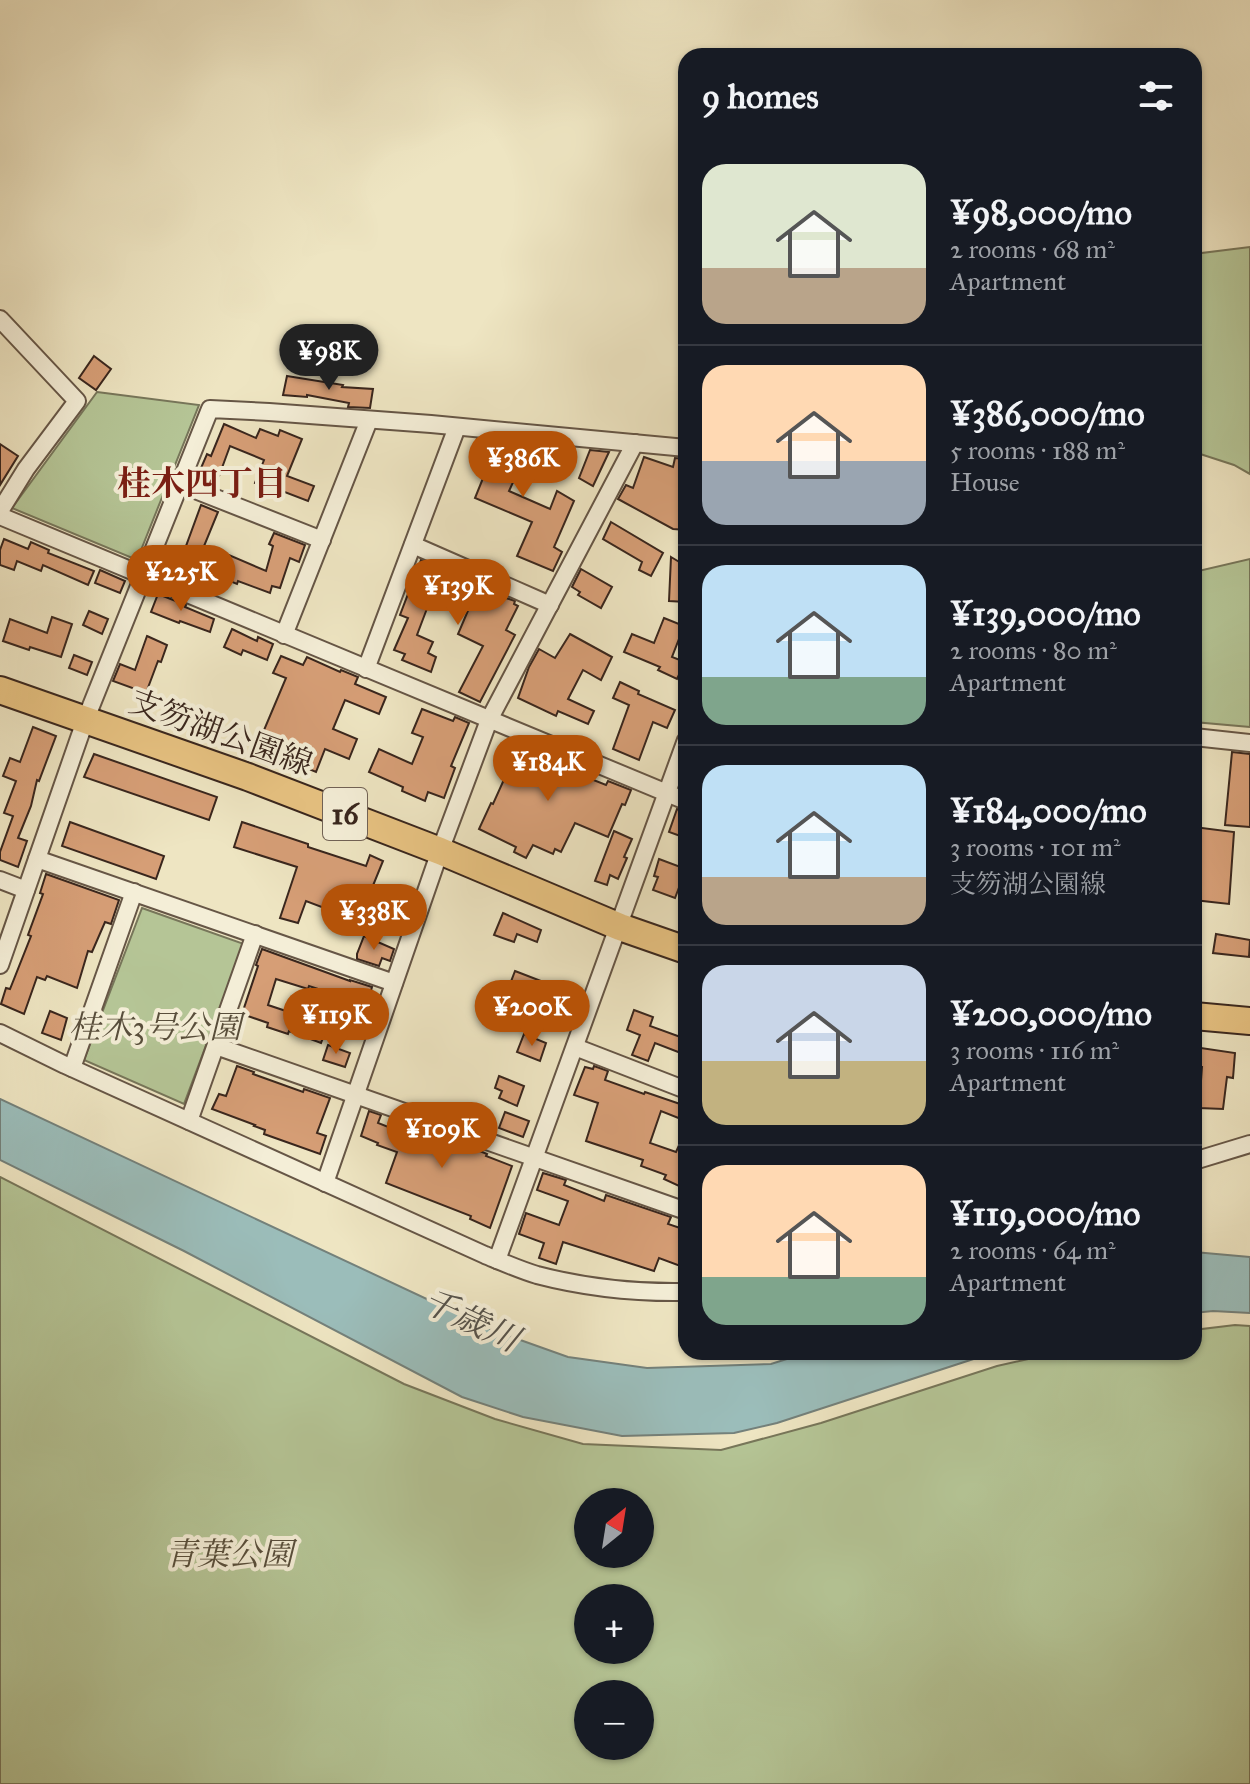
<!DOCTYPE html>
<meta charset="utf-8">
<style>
:root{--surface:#171b24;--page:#242831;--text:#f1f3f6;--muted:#9ea1a6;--line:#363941;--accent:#b45309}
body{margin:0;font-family:"IM FELL Great Primer","Noto Serif JP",serif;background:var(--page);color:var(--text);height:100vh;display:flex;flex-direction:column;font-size:30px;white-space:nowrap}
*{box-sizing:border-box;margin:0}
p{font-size:26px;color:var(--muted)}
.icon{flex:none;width:44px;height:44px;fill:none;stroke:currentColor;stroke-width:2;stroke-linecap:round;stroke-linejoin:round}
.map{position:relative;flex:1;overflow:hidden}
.side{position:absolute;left:678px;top:48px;width:524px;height:1312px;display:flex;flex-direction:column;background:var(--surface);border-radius:24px;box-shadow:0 2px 6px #0004}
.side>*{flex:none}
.needle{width:52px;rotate:30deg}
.controls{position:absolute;left:574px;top:1488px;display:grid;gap:16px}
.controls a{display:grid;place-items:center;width:80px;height:80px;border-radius:50%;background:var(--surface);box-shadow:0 2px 6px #0004;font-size:40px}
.price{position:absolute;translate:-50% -68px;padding:0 18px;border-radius:28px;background:var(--accent);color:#fff;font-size:26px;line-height:52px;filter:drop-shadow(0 2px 4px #0008)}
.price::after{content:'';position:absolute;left:50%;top:48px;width:24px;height:18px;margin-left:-12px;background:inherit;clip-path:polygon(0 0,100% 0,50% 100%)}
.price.current{background:#222;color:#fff}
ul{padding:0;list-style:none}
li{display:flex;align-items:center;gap:24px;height:200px;padding:0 24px}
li+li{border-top:2px solid var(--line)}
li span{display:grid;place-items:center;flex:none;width:224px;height:160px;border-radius:24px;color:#555}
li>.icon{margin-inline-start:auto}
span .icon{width:96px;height:96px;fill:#fffc;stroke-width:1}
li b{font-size:34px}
h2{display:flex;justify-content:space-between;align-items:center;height:96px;padding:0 24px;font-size:34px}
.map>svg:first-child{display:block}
.green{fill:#b5c596;stroke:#77765a;stroke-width:2;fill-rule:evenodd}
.water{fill:#9bbdba;stroke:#74817b;stroke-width:2}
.building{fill:#d69e76;stroke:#39261d;stroke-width:2}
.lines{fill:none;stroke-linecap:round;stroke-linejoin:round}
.minor-casing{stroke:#665646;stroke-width:20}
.primary-casing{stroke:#39261d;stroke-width:30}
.minor{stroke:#f4eed7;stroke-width:16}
.primary{stroke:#e7c281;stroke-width:26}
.labels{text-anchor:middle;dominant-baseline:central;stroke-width:8;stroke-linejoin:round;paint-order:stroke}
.shield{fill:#f4eed7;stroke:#716255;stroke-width:2}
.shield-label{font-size:30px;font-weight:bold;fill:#39261d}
.street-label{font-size:32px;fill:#39261d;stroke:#f4eed7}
.park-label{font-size:32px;font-style:italic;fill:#584e3b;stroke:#f4eed7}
.neighbourhood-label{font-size:34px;font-weight:bold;fill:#7a1f14;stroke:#f4eed7}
.water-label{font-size:34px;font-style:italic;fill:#56534c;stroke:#f4eed7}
</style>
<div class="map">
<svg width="1250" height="1784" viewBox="0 0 1250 1784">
<rect width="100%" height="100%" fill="#eee5c2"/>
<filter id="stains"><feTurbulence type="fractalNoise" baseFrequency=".0025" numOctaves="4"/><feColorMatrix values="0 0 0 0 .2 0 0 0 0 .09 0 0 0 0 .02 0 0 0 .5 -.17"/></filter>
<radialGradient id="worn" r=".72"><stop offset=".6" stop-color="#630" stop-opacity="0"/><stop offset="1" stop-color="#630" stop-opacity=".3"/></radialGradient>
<g class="green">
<path d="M1250 247V474L1234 465 1194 452V254Z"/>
<path d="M97 392 199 405 137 560 12 508Z"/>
<path d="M1250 559V727L1194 722V572Z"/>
<path d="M142 908 244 944 184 1104 84 1060Z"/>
<path d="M0 1177 404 1384 495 1419 583 1444 721 1450 821 1423 997 1366 1060 1352H1194V1330L1235 1325 1250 1326V1784H0ZM588 1502H640V1554H588ZM640 1598V1650H588V1598ZM640 1694V1746H588V1694Z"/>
</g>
<g class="water">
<path d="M0 1099 495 1331 568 1357 647 1368 771 1364 809 1352H995L777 1423 734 1433 622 1436 523 1417 462 1397 184 1251 0 1160Z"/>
<path d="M1194 1252 1250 1257V1313L1213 1311 1194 1313Z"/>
</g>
<g class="building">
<path d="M94 356 111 369 96 390 79 378Z"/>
<path d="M287 376 343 385 342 387 373 389 370 408 348 407 349 403 307 395V397L283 395Z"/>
<path d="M224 424 256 438 260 429 278 436 280 430 302 439 287 476 314 486 308 501 277 489 276 492 255 483 264 460 230 446 219 476 201 468 207 454 211 456Z"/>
<path d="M477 439 493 441 519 451 522 444 536 449 537 446 550 452 537 475 520 467 509 491 550 509 557 491 574 501 554 547 562 552 553 571 517 556 532 522 475 498 490 461 472 453Z"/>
<path d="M0 444 18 456 0 485Z"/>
<path d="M590 450 609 452 593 486 579 478Z"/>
<path d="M644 457 673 467 675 458 686 459V530L673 529 618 499 626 485 633 488Z"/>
<path d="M201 505 218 512 193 573 178 568Z"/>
<path d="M611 522 663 553 651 576 639 570 642 562 603 539Z"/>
<path d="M274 533 305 545 299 562 290 558 280 588 272 586 270 593 238 581 237 584 220 577 229 555 266 571 273 546 269 544Z"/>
<path d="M4 539 28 549 31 542 49 550 48 553 94 571 88 585 43 565 41 571 17 561 14 570 0 565V550Z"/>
<path d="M671 557 686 566V602L669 601Z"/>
<path d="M421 560 435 566 433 569 501 603 503 597 515 601 514 604 518 606 506 630 515 635 480 702 459 692 483 646 458 634 470 606 434 590 417 635 433 642 428 653 436 657 431 672 402 660 405 654 394 650 408 618 400 615Z"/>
<path d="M581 569 612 587 601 608 578 595 580 592 572 587Z"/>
<path d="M100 570 125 581 120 593 95 583Z"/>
<path d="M158 594 186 605 185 607 214 619 210 632 180 621 179 623 151 612Z"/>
<path d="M89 611 108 619 102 634 83 625Z"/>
<path d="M52 617 72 624 61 657 30 647 29 650 3 641 10 619 47 633Z"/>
<path d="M664 618 684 626 672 657 685 662 677 679 658 670 660 667 624 652 632 634 654 643Z"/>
<path d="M232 629 257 641 258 637 273 644 267 660 243 650 241 655 224 647Z"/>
<path d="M570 634 612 657 601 680 583 670 568 699 594 711 588 724 558 711 556 716 518 698 529 667 539 649 555 658Z"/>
<path d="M147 636 167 645 161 662 158 661 146 693 113 681 120 664 135 670Z"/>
<path d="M74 655 92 662 87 675 69 668Z"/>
<path d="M281 656 303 665 307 657 340 672 341 670 358 677 355 684 386 697 379 714 345 700 333 729 357 739 349 759 325 749 316 772 276 755 275 759 256 749 286 678 273 673Z"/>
<path d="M620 682 639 691 638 694 675 710 667 728 653 722 639 760 613 749 629 705 613 698Z"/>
<path d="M422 709 453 721 455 717 469 723 451 766 455 768 444 798 428 792 425 801 402 791 403 787 369 772 379 749 412 764 423 737 412 733Z"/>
<path d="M33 727 56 736 39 781 37 780 31 806 18 838 27 841 18 867 0 860V852L13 816 4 813 16 781 3 776 10 758 20 762Z"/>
<path d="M509 739 565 763 563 768 606 785 608 781 631 790 625 805 622 804 608 837 575 823 561 852 555 849 553 854 533 845 526 858 514 852 516 847 479 829 491 803 493 804 511 764 500 759Z"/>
<path d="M1232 752 1250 754V827L1225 825Z"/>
<path d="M94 754 217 797 209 820 84 777Z"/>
<path d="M677 809 686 812V838L669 832Z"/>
<path d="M70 822 164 856 156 879 62 846Z"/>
<path d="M242 822 308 844V847L366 866 370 855 383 861 370 893 357 888 348 917 306 901 298 923 280 918 297 867 234 847Z"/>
<path d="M1194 827 1234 832 1229 904 1194 900Z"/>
<path d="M614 831 632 839 624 857 627 858 618 879 610 875 607 885 595 881Z"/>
<path d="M659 859 686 869 675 898 653 890 658 877 654 876Z"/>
<path d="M46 874 119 900 111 924 105 922 92 952 88 951 77 988 47 976 45 980 37 977 24 1014 1 1004 6 988 10 989 31 936 28 935 43 894 40 893Z"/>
<path d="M503 913 541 930 537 942 517 934 514 942 494 935Z"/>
<path d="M1216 934 1250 940 1249 957 1213 953Z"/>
<path d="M364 936 394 949 390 961 382 958 379 966 357 959V954Z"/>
<path d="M262 949 350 981V980L372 987 360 1031 340 1024 349 999 309 986 308 989 276 979 268 1005 328 1025 321 1043 289 1031 288 1034 267 1027 268 1023 242 1014 258 966 256 965Z"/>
<path d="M515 971 567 991 563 1003 546 996 536 1026 499 1013Z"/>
<path d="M634 1010 653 1017 650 1026 686 1039V1055L655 1043 648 1061 632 1055 640 1035 627 1030Z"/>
<path d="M50 1011 67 1018 61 1040 42 1033Z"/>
<path d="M524 1034 546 1043 540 1061 517 1052Z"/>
<path d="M328 1045 350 1053 345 1067 323 1060Z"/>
<path d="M1194 1047 1235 1053 1233 1078 1227 1077 1223 1109 1199 1108 1202 1067H1194Z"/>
<path d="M237 1066 254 1072 253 1074 303 1092 304 1089 330 1098 317 1133 326 1136 320 1154 264 1134 265 1130 254 1126 255 1125 212 1109 219 1094 226 1096Z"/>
<path d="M594 1066 608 1071 605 1080 644 1094 645 1092 686 1106V1121L661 1111 650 1143 676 1152 686 1130V1169L679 1186 664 1179 666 1175 641 1166 643 1160 586 1141 598 1103 574 1095 585 1067 593 1069Z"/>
<path d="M499 1076 524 1086 517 1106 499 1098 502 1091 495 1088Z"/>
<path d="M369 1111 381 1115 378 1123 411 1136 414 1128 443 1137 475 1149 487 1154 486 1156 512 1166 490 1228 470 1219 471 1216 386 1183 397 1152 377 1145 378 1143 361 1136Z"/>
<path d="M505 1112 529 1121 523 1137 499 1128Z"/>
<path d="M543 1173 566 1180 564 1185 604 1201 606 1195 671 1217 668 1224 686 1230V1256L683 1267 659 1258 654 1271 563 1242 556 1264 539 1258 544 1243 519 1234 526 1213 559 1225 568 1201 537 1190Z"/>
</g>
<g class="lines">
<g class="minor-casing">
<g id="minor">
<path d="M0 319 77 401 26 469 0 511"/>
<path d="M180 484 322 540"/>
<path d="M0 516 686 801"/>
<path d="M413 545 550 605"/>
<path d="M284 635 369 420"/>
<path d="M366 669 457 427"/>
<path d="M1194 737 1250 743"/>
<path d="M37 859 394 983"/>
<path d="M0 880 26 890"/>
<path d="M0 965 85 721 210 409 269 412 431 424 686 448"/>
<path d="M0 1033 65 1065 485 1255C502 1262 520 1270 537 1275 587 1288 635 1293 686 1292"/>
<path d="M216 1046 686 1211"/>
<path d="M575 1047 686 1090"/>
<path d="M72 1068 134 892"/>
<path d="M189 1121 255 934"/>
<path d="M1194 1161 1250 1144"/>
<path d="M325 1183 440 851 489 720 635 443"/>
<path d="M497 1260 686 740"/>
</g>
</g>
<g class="primary-casing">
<g id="primary">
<path d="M0 690 248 777 440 851 620 927 686 950"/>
<path d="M1194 1016 1250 1021"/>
</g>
</g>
<use href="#minor" class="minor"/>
<use href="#primary" class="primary"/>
</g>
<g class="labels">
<rect class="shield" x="323" y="788" width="44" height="52" rx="6"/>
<g class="shield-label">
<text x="345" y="814">16</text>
</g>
<g class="street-label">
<text transform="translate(221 733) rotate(20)">支笏湖公園線</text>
</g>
<g class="park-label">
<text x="155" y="1027">桂木3号公園</text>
<text x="229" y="1554">青葉公園</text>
</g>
<g class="neighbourhood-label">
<text x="202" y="483">桂木四丁目</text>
</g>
<g class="water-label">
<text transform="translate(471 1320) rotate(25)">千歳川</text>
</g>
</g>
<rect width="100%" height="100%" filter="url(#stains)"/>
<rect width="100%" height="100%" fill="url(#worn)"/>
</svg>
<div class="controls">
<a><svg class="needle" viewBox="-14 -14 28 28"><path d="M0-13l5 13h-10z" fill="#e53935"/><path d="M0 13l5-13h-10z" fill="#9ea1a6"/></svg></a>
<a>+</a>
<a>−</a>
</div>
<b class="price current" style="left:329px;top:392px">¥98K</b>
<b class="price" style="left:523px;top:499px">¥386K</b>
<b class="price" style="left:181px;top:613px">¥225K</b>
<b class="price" style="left:458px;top:627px">¥139K</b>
<b class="price" style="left:548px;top:803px">¥184K</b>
<b class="price" style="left:374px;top:952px">¥338K</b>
<b class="price" style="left:532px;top:1048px">¥200K</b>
<b class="price" style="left:336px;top:1056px">¥119K</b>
<b class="price" style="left:442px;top:1170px">¥109K</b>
<section class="side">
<h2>9 homes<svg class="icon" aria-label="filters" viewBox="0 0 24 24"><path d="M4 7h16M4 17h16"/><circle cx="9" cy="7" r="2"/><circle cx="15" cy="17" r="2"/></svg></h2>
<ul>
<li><span style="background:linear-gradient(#dfe7d0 65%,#b9a48a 0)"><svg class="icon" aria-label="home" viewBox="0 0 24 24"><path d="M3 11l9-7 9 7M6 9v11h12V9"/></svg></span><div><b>¥98,000/mo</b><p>2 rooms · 68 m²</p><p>Apartment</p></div></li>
<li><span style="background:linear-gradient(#ffd9b3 60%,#9aa5b1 0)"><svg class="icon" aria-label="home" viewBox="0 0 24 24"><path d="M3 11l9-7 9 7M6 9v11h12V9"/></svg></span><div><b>¥386,000/mo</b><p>5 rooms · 188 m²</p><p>House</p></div></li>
<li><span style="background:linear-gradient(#bfe0f5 70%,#7fa58c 0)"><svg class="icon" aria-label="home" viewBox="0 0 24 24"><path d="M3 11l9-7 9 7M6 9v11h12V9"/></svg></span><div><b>¥139,000/mo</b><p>2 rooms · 80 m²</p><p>Apartment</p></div></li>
<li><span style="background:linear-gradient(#bfe0f5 70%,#b9a48a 0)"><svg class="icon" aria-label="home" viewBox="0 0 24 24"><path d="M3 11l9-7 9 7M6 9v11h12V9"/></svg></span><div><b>¥184,000/mo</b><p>3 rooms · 101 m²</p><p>支笏湖公園線</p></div></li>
<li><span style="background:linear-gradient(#c9d6e8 60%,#c2b280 0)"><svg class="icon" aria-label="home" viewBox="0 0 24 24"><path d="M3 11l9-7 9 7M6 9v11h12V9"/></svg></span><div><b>¥200,000/mo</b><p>3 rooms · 116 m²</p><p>Apartment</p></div></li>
<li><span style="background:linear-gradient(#ffd9b3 70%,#7fa58c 0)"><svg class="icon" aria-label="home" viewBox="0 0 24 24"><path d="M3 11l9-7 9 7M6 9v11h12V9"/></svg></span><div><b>¥119,000/mo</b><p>2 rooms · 64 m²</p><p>Apartment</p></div></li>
</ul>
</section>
</div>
